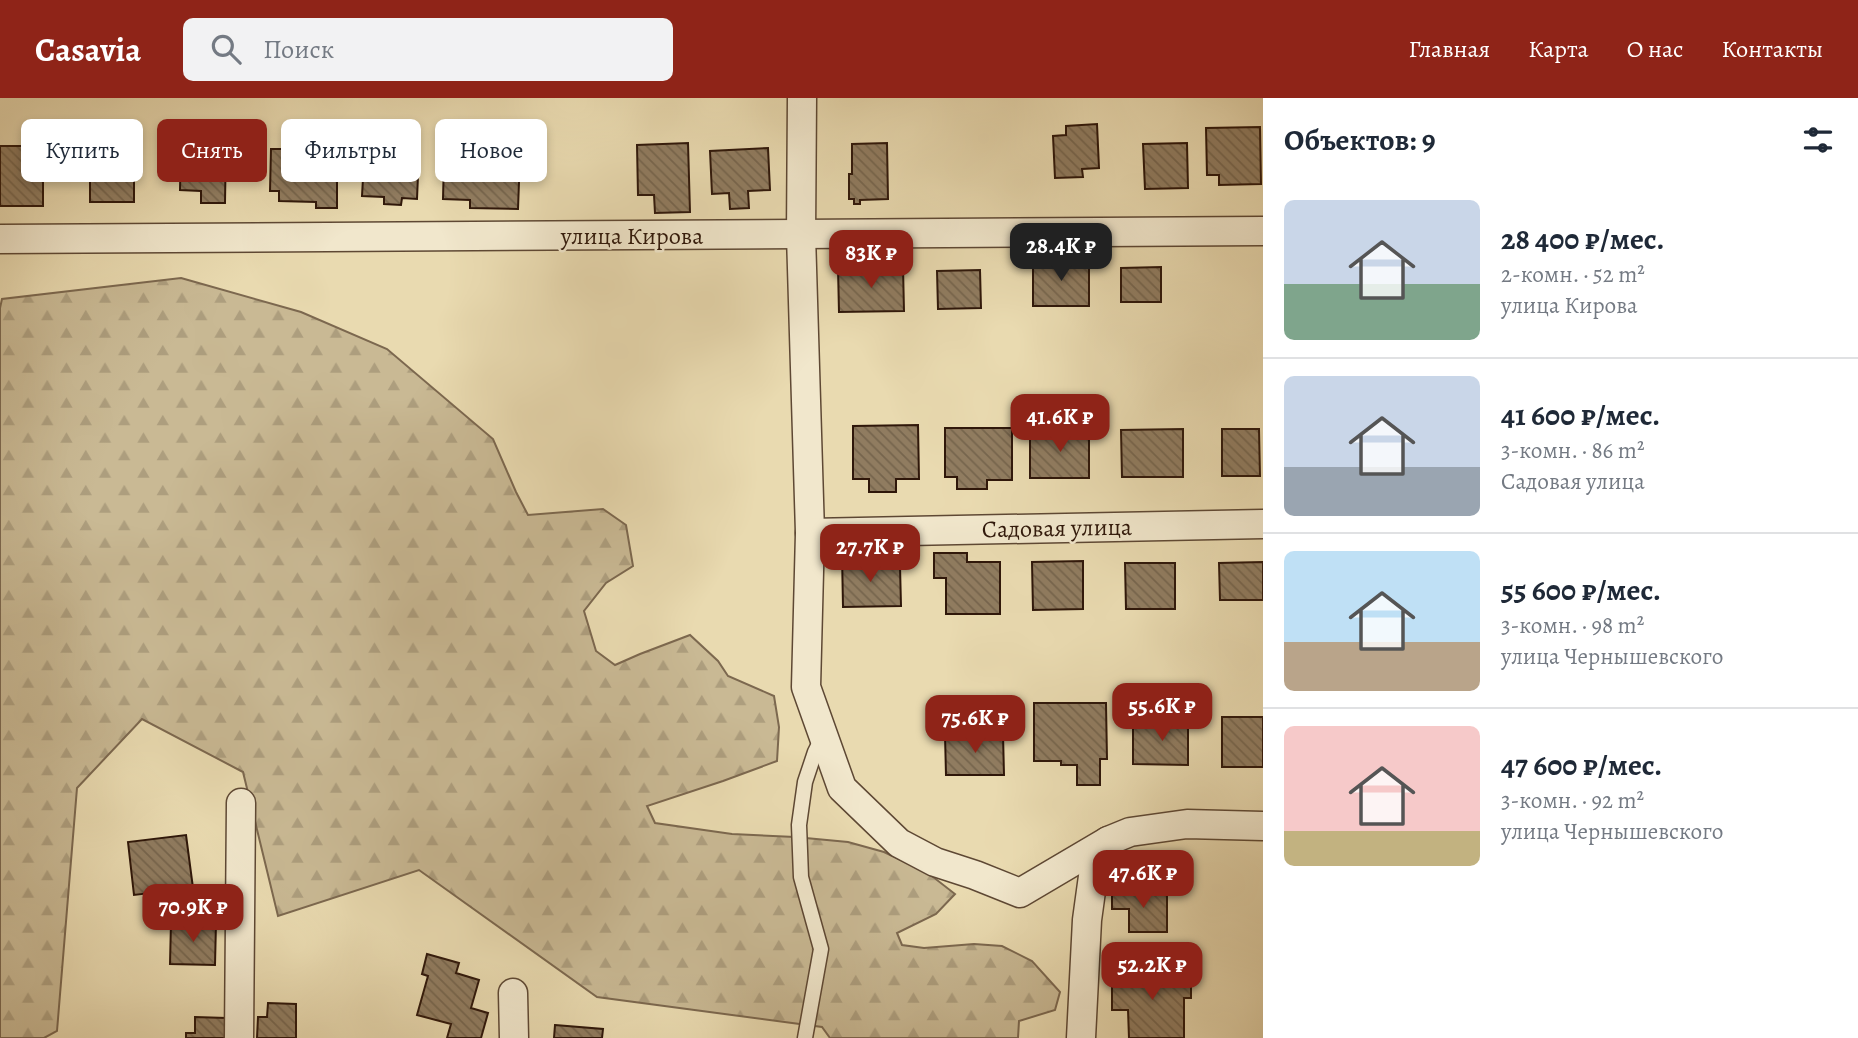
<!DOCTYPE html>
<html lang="ru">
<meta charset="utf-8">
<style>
:root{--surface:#fff;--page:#f2f2f3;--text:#1f2937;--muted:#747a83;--line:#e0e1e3;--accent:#8f2418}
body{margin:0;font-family:Alegreya,serif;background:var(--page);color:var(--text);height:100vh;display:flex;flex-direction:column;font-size:26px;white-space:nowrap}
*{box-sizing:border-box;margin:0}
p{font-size:23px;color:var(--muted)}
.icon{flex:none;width:38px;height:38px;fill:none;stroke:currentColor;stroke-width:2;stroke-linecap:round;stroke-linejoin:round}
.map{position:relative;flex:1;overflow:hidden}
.details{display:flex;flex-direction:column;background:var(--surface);width:595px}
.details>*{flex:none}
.top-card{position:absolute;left:21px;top:21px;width:665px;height:63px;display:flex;gap:14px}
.price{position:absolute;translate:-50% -60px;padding:0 16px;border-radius:14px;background:var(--accent);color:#fff;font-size:23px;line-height:46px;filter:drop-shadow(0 2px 4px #0008)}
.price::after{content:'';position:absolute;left:50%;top:42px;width:21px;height:16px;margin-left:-10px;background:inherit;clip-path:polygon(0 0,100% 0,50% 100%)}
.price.active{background:#222;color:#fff}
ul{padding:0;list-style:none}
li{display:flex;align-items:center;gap:21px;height:175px;padding:0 21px}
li+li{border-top:2px solid var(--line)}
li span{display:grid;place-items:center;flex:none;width:196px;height:140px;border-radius:10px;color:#555}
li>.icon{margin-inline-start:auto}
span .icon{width:84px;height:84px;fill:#fffc;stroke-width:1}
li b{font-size:30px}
h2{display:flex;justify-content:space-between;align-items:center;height:84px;padding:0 21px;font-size:30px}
.pill{padding:0 24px;border-radius:10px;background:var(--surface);box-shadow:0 4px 10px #0003;font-size:24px;line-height:63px}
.pill.active{background:var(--accent);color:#fff}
header{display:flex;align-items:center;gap:42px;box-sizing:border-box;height:98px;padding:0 35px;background:var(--accent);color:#fff}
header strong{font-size:33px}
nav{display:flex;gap:38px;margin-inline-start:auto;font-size:24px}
.search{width:490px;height:63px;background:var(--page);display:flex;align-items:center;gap:18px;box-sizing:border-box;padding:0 24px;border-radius:10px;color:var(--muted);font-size:26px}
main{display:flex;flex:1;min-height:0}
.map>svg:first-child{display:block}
.forest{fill:url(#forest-firs);stroke:#7c684f;stroke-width:2}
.building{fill:url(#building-back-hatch);stroke:#2f170a;stroke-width:2}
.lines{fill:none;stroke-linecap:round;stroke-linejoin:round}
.service-casing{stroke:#5e4834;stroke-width:17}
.minor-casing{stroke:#5e4834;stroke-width:31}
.service{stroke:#f1e7cc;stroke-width:14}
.minor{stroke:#f1e7cc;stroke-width:28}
.labels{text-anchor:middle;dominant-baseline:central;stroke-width:5;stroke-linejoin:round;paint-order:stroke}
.street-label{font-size:24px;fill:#2f170a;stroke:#f1e7cc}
</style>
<header>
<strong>Casavia</strong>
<div class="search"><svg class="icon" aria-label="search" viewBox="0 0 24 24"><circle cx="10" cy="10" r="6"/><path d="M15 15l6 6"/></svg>Поиск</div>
<nav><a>Главная</a><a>Карта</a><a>О нас</a><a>Контакты</a></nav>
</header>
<main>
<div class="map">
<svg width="1263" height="940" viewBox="0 0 1263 940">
<defs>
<pattern id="forest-firs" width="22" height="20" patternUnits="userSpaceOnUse" patternTransform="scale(1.75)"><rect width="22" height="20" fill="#c9b994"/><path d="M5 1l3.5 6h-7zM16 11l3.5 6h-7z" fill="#ad9e7e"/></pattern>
<pattern id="building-back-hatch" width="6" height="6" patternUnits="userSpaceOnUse" patternTransform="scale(1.75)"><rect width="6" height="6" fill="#907c60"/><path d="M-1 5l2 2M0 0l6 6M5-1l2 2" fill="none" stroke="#76654d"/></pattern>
</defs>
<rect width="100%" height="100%" fill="#e9dab0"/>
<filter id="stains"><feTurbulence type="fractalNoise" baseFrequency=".00286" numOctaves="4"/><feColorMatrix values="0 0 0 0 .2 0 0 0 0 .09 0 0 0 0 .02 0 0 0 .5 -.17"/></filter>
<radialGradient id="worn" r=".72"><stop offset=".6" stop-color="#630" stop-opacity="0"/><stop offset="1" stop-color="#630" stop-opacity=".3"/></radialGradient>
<path class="forest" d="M181 180 301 214 387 251 493 341 516 394 528 417 603 411 626 427 633 468 606 485 584 513 596 553 615 567 640 556 690 537 718 563 728 578 774 598 779 629 777 663 723 683 647 708 655 725 732 736 795 739 848 744 884 754 928 775 955 796 936 816 897 835 902 847 924 850 974 846 1002 848 1032 863 1060 894 1055 912 1019 923 1018 940H830L822 929 597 899 419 772 278 818 243 674 142 621 77 690 57 933 44 940H0V210L2 201Z"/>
<g class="building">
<path d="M1097 26 1099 70 1082 71 1083 79 1055 80 1053 38 1066 37V28Z"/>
<path d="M1260 29 1261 86 1219 87V77H1207L1206 30Z"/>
<path d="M295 40H322V60H329V79H337V110H316V104L279 103V93H270L271 51H295Z"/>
<rect x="90" y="43" width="44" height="61"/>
<path d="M181 43 226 44 225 105H201V93L180 92Z"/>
<path d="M688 45 690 114 655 115 654 97H638L637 47Z"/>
<path d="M887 45 888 101 860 102V106H854V101H849V76H852V46Z"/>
<path d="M1187 45 1188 90 1145 91 1143 46Z"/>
<rect x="0" y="48" width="43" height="60"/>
<path d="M768 50 770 92 748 93 749 110 730 111 729 95 712 96 710 53Z"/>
<path d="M390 52 419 54 417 101 402 100 401 107 384 106V99L362 98 364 63 390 64Z"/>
<path d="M449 55H467L466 65 475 66V56L520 57 518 111 470 110V102L443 101 444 62H448Z"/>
<path d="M1089 162V208H1033V163Z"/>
<path d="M903 169 904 213 839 214 838 170Z"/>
<path d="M1161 169V204H1121V170Z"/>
<path d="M980 172 981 210 938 211 937 173Z"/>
<path d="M918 327 919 381H896V394H869V381H853V328Z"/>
<path d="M945 330H1012V382H987V391H957V379H945Z"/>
<path d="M1183 331V379H1122L1121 332Z"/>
<path d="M1222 331H1259L1260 378H1222Z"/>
<rect x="1030" y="332" width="59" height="48"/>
<path d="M934 455H967V464H1000V516H946V480H934Z"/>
<path d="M842 456H859V469L900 468 901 508 843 509Z"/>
<path d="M1083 463V511L1033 512 1032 464Z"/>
<path d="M1263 464V502H1220L1219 465Z"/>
<path d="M1125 465H1175V511H1126Z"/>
<path d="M1034 605H1106L1107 661H1100V687H1077V667H1061V663H1034Z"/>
<rect x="1222" y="619" width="41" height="50"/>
<path d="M1150 622H1188V667L1133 666V629H1150Z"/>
<path d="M1003 636 1004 677H946L945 637Z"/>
<path d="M186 737 193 790 134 797 128 744Z"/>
<path d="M1112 793H1167V834H1129V811H1112Z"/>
<path d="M171 824 216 825 215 867 170 866Z"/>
<path d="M427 856 459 865 456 875 479 882 471 910 488 915 481 940H447L451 926 417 917 428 878 422 876Z"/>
<path d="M1112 873H1191V900H1184V940H1129L1128 912H1112Z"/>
<path d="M268 905 296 906V940H257L258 919H267Z"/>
<path d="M195 919 226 920V940H186V935H195Z"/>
<path d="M555 927 603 931 602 940H554Z"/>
</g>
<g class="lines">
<g class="service-casing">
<path id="service" d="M805 940 821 851 801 779 799 727 805 684 815 654 823 638"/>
</g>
<g class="minor-casing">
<g id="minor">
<path d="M802 0 801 137 810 435 806 589 842 690 899 745 935 764 975 777 1020 795 1108 743"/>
<path d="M0 141 1263 133"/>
<path d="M810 435 1263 426"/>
<path d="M513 895 514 940"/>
<path d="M239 940 241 705"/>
<path d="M1081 940 1087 822 1094 771 1108 743 1130 734 1187 726 1263 728"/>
</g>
</g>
<use href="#service" class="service"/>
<use href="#minor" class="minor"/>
</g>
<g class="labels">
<g class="street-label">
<text x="632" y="138">улица Кирова</text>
<text transform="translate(1057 430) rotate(-1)">Садовая улица</text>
</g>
</g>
<rect width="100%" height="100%" filter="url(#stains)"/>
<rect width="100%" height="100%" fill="url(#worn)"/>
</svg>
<b class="price active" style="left:1061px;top:185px">28.4K ₽</b>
<b class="price" style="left:871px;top:192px">83K ₽</b>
<b class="price" style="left:1060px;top:356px">41.6K ₽</b>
<b class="price" style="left:870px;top:486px">27.7K ₽</b>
<b class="price" style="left:1162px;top:645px">55.6K ₽</b>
<b class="price" style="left:975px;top:657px">75.6K ₽</b>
<b class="price" style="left:1143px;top:812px">47.6K ₽</b>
<b class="price" style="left:193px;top:846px">70.9K ₽</b>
<b class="price" style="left:1152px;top:904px">52.2K ₽</b>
<div class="top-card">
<a class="pill">Купить</a>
<a class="pill active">Снять</a>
<a class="pill">Фильтры</a>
<a class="pill">Новое</a>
</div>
</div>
<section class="details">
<h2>Объектов: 9<svg class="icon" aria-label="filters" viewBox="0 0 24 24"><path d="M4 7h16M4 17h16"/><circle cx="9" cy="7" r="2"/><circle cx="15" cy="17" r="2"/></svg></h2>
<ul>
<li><span style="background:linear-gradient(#c9d6e8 60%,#7fa58c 0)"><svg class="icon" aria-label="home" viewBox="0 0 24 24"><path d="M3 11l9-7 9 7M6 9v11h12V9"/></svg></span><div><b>28 400 ₽/мес.</b><p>2-комн. · 52 m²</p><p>улица Кирова</p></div></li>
<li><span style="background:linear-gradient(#c9d6e8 65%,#9aa5b1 0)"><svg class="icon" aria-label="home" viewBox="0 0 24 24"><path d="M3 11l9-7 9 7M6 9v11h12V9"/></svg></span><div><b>41 600 ₽/мес.</b><p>3-комн. · 86 m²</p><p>Садовая улица</p></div></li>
<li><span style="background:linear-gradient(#bfe0f5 65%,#b9a48a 0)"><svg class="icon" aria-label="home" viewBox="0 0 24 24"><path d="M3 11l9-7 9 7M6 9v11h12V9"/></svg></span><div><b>55 600 ₽/мес.</b><p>3-комн. · 98 m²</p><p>улица Чернышевского</p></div></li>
<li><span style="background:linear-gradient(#f6c9c9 75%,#c2b280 0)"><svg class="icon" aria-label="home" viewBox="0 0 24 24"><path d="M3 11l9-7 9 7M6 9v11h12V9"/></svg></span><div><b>47 600 ₽/мес.</b><p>3-комн. · 92 m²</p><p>улица Чернышевского</p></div></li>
</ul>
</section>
</main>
